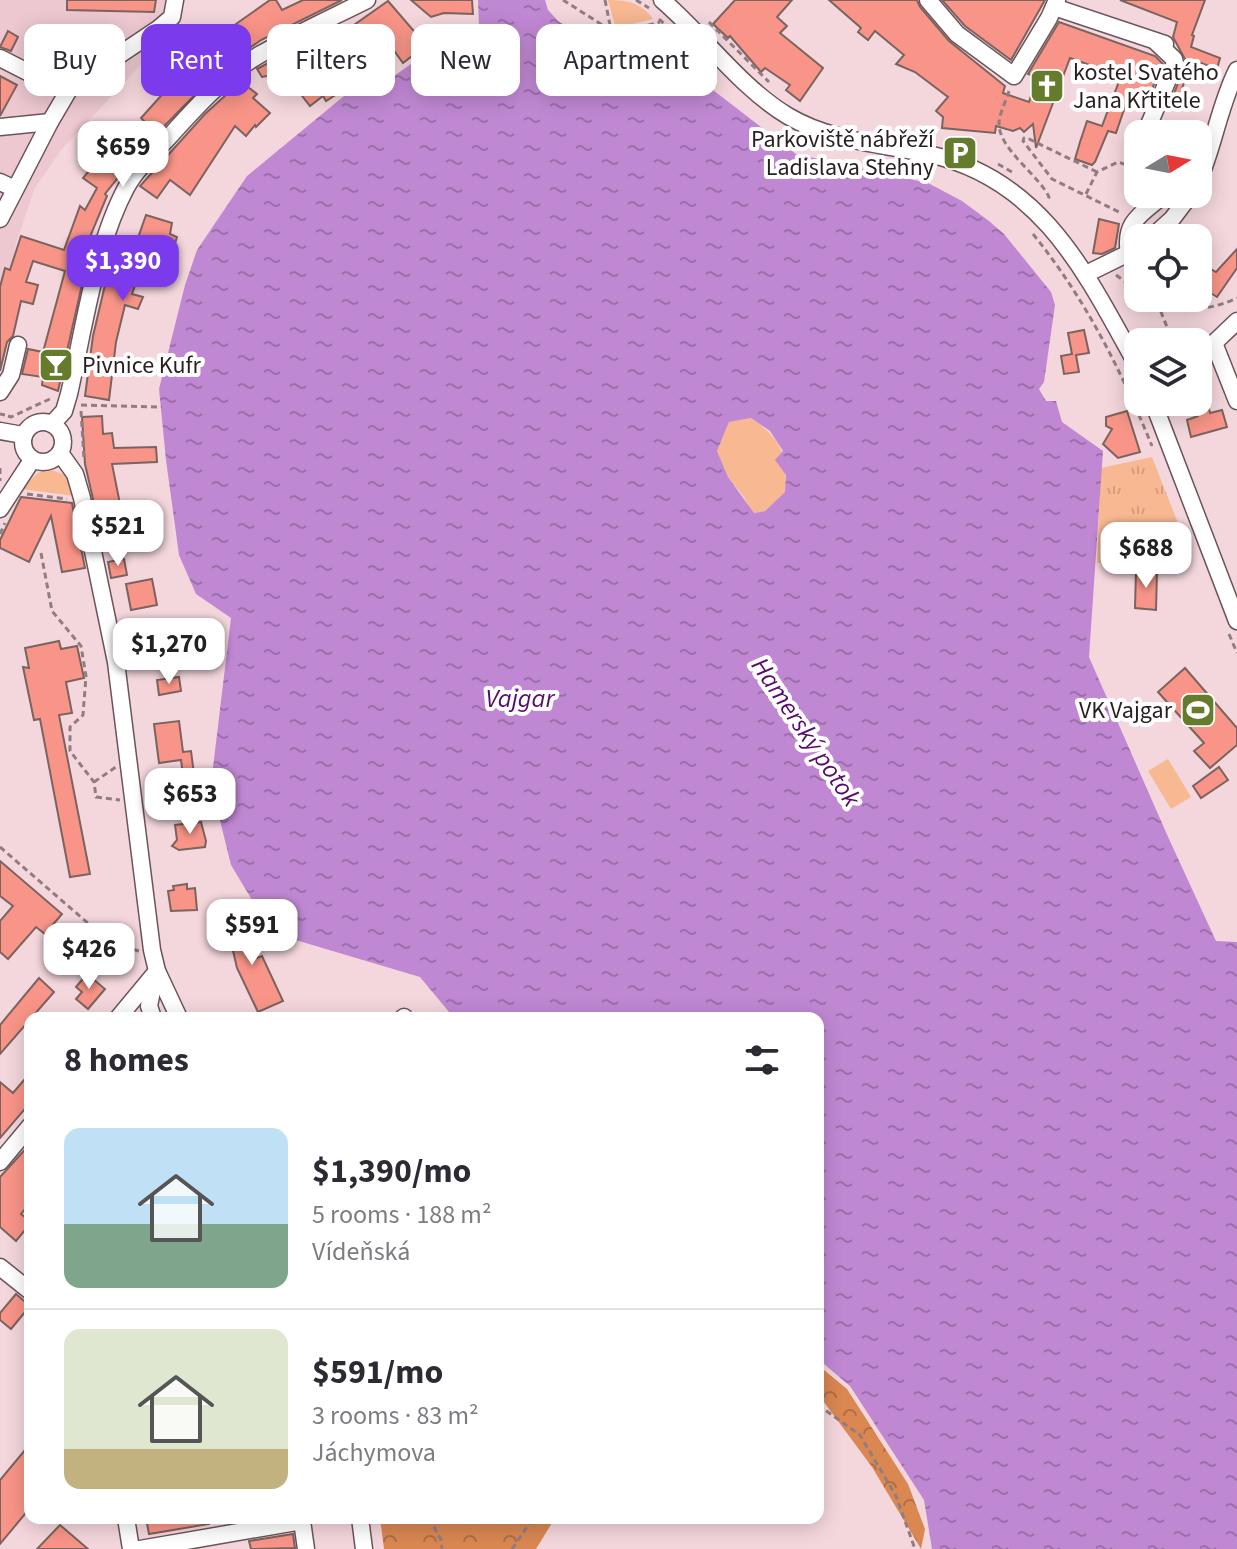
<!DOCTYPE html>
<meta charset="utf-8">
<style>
:root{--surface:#fff;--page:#f7f7f7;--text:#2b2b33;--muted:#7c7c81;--line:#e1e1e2;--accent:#7c3aed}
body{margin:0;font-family:"Source Sans 3",sans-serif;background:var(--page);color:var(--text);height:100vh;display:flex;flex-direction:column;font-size:30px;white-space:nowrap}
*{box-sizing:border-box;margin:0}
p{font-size:26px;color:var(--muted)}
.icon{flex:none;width:44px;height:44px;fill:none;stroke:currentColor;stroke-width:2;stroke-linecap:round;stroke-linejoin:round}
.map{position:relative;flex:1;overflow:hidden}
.sheet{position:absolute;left:24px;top:1012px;width:800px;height:512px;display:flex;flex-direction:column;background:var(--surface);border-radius:16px;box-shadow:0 4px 20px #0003}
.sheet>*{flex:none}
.guide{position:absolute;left:24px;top:24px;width:800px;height:72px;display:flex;gap:16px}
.needle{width:52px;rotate:80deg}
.tools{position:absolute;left:1124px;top:120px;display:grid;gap:16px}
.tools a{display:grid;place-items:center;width:88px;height:88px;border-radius:16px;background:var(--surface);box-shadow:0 4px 20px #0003;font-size:40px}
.price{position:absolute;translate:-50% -68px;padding:0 18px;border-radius:16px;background:#fff;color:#222;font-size:26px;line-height:52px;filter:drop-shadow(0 2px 4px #0008)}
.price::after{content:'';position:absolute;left:50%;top:48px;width:24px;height:18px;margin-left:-12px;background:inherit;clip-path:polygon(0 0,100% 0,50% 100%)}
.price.active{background:var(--accent);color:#fff}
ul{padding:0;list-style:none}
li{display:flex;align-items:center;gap:24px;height:200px;padding:0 40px}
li+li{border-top:2px solid var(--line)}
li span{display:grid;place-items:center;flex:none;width:224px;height:160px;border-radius:16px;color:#555}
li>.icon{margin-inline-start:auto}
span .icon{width:96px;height:96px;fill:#fffc;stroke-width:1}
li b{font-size:34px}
h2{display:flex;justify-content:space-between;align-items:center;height:96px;padding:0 40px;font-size:34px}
.tag{padding:0 28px;border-radius:16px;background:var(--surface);box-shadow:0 4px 20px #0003;font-size:28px;line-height:72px}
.tag.active{background:var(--accent);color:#fff}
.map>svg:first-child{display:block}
.built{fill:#edc8d0}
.green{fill:#f7b892}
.forest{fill:url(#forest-crowns)}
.park{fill:url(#park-tufts)}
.water{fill:url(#water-ripples);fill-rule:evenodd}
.building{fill:#f99588;stroke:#7b635f;stroke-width:2}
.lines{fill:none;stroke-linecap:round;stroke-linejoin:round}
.minor-casing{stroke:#6c5459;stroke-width:19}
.path{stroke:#917d81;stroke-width:3;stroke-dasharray:6 4;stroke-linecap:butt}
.minor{stroke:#fff;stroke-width:16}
.labels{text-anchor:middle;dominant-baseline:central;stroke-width:8;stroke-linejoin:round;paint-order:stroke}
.poi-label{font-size:24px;fill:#291f21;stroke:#fff;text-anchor:start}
.water-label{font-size:26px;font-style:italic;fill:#570d6b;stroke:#fff}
</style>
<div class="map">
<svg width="1237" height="1549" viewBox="0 0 1237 1549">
<defs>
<pattern id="forest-crowns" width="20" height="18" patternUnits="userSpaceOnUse" patternTransform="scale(2)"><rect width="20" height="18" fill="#da8752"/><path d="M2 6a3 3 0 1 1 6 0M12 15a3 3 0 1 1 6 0" fill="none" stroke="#b16e44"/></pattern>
<pattern id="park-tufts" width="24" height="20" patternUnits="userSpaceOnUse" patternTransform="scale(2)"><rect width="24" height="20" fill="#f7b892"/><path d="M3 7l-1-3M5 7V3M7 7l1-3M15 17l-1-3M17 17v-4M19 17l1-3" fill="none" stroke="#d49e7e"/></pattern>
<pattern id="water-ripples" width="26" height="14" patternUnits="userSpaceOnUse" patternTransform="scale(2)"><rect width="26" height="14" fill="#c088d3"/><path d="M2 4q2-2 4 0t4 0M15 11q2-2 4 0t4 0" fill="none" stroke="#9c6fab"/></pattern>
</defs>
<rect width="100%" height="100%" fill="#f4d7dd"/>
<path class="built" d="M0 0H186L171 23 176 27 61 150 35 188 17 240 10 270 4 269 0 284Z"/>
<g class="green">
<path d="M608 0C628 0 641 3 653 19L620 27 615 25Z"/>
<path d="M659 27 684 51 663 48 627 34Z"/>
<path d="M751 418C781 439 788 455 785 492L765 511 753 513 744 497 728 477 717 451 729 422Z"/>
<path d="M48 469 66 475 74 496 21 489 38 473Z"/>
<path d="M1168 759 1191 797 1171 809 1148 771Z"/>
</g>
<g class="forest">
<path d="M818 1365 847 1389 908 1484 925 1529 921 1549 872 1467 818 1394Z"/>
<path d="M380 1518H555L536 1549H384Z"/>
</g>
<path class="park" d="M1152 457 1193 561 1152 564 1151 561 1097 563 1101 468Z"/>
<path class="water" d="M478 0H545L548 10 558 21 583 37 696 77 796 154 928 183 962 201 989 221 1004 234 1051 292 1055 305 1044 382 1039 389 1046 401H1056L1062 422 1103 451 1089 657 1169 839 1216 941 1237 942V1549H932L924 1500 850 1386 818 1359V1018H454L420 977 272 933 231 865 211 784 231 618 196 594 179 555 166 460 159 389 185 285 197 250 247 176 344 96 394 76 460 29 479 27ZM751 418 770 431 783 451 775 460 786 475 785 492 765 511 754 513 728 477 717 451 729 422Z"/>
<g class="building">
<path d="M67 0H156L154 12 67 10Z"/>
<path d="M270 0H276L282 10 303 0H342L261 40 220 69 137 154 105 194 107 196 82 256 88 258 58 391 42 385 43 377 22 374 28 349 43 352 65 271 33 261 26 282 38 285 33 304 21 301 13 336 7 342 0 371V287L5 268 10 270 21 236 64 250 80 206 85 210 97 188 83 178 110 145 115 152 128 136 145 122 141 118 169 87 161 80 176 64 183 71 200 45 209 53 230 34 226 31Z"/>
<path d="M411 0H472L473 14 444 13 431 17Z"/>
<path d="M735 0H792L777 17 787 26 780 33 823 68 800 101 786 90 790 85 765 68 761 72 730 36 728 38 713 24Z"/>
<path d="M829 0H917L920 7 949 41 1005 86 1003 93 1029 102 1037 77 1028 74 1059 22 1155 56 1163 64 1148 98 1137 94 1134 100 1128 98 1116 133 1108 131 1095 162 1092 165 1075 159 1080 142 1087 121 1102 126 1121 76 1070 58 1036 148 1033 124 1024 132 1020 128 1013 131 996 126 995 133 942 128 943 117 936 111 948 97 915 72 896 64 904 55 875 31 868 40 858 32 861 28Z"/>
<path d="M942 0H1045L1011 60 965 26Z"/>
<path d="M1120 0H1205L1192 35 1194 36 1191 47 1220 58 1217 69 1193 60 1179 96 1174 94 1186 61 1173 37 1177 22Z"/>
<path d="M388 1 426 45 403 63 385 38 352 59 356 64 332 81 340 92 326 101 323 96 310 106 299 92 324 73 312 56 278 74 262 77 257 69 326 32 335 42 351 27Z"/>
<path d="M8 31 18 37 11 51 0 47Z"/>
<path d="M0 76 17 85 0 116Z"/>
<path d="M243 83 257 94 253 98 270 113 256 127 255 125 246 136 235 126 190 195 170 180 157 198 140 186 205 114 238 84Z"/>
<path d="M146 215 172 223 170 234 177 237 171 256 164 253 160 264 144 259 132 294 143 297 138 309 125 305 116 342 109 400 85 396 93 336 109 268 126 272Z"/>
<path d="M1099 219 1119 224 1115 248 1102 254 1093 253Z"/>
<path d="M1237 249V268L1217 297 1198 285 1209 268 1216 272Z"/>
<path d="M1084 330 1089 353 1076 355 1079 372 1064 374 1061 356 1072 354 1068 333Z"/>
<path d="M1207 401 1210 413 1222 410 1227 427 1191 437 1187 420 1198 416 1195 405Z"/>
<path d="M1127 411 1140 452 1118 458 1103 444 1112 429 1106 426V417Z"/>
<path d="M102 416 103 434 112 433 114 448 156 447 157 462 112 464 123 519 99 525 85 464 82 417Z"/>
<path d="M21 497 72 503 85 568 62 572 51 516 29 562 0 548V540Z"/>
<path d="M124 559 127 575 111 578 108 562Z"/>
<path d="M1136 571H1157L1156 610 1135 608Z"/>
<path d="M152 579 157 605 131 610 126 584Z"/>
<path d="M164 630 168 649 135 657 130 638Z"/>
<path d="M59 641 61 649 77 646 84 678 66 682 72 713 59 715 90 874 70 877 40 719 34 720 23 667 29 668 25 648Z"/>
<path d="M1185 668 1237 728V745L1210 768 1194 751 1204 743 1158 692Z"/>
<path d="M179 677 181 691 159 695 157 680Z"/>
<path d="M179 721 183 752 191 751 194 774 183 775 181 760 159 763 154 724Z"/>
<path d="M1219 767 1228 780 1201 798 1193 786Z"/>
<path d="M201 822 206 841 205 847 179 850 172 846 177 840 175 825Z"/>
<path d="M0 861 62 914 45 934 36 927 8 959 0 952V921L13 906 0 896Z"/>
<path d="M187 884V889L195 888 197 910 171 911 168 891 174 890 173 886Z"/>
<path d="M242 913 254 959 262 956 283 1001 258 1012 237 968 228 929H231L228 917Z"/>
<path d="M104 935 107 959 94 976 80 964Z"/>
<path d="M87 974 105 989 88 1009 76 999 82 992 76 987Z"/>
<path d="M39 978 54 992 0 1054V1025Z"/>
<path d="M24 1080 30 1086V1103L0 1138V1082L13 1093Z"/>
<path d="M30 1144V1203L21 1214 30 1221V1224L16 1241 0 1227V1177Z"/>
<path d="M16 1294 30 1306 11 1329 0 1320V1313Z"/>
<path d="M30 1444V1508L0 1544V1480Z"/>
<path d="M146 1518H209V1524L149 1534Z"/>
<path d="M60 1525 88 1549H37Z"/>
<path d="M293 1534 295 1548 251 1549 249 1541Z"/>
</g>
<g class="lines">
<g class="minor-casing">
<g id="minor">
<path d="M662 0C704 36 741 88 788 116 830 141 881 144 928 154 1042 178 1087 275 1138 367"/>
<path d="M928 0 957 34 1014 76 1049 18 1057 0"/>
<path d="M1054 7 1165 44"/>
<path d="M0 58 53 85 70 88 158 29 172 17 175 0"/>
<path d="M0 127 50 122"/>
<path d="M1145 134 1175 63 1174 59 1156 42"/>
<path d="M0 182 15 189"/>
<path d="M1198 182C1214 146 1219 106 1237 70"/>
<path d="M0 219 50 122 70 88"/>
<path d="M1151 238 1172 219 1191 194"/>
<path d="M1129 254C1123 221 1142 214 1165 194"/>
<path d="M1086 274 1135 250"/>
<path d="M1214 343 1237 401"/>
<path d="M1198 352 1214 343 1237 321"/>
<path d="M0 392 11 375 18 345"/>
<path d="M1153 402 1237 621"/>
<circle cx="43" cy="442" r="20"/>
<path d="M52 424 64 411 69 394C84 329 95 246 126 188 136 169 154 153 169 137 195 108 225 75 259 55 294 35 331 18 367 0"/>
<path d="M0 431 23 435"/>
<path d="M60 453 75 474 82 498 116 662 152 950 157 971 179 1018"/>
<path d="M0 509 32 460"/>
<path d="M118 1018 157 971"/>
<path d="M153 1018 149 1006 155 976"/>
<path d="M403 1018 404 1017"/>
<path d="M0 1162 30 1126"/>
<path d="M0 1267 30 1291"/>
<path d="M126 1518 131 1549"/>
<path d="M360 1518 364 1549"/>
<path d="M140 1549 302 1521 306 1549"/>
</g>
</g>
<g class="path">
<path d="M563 0 615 33 666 54 698 58"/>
<path d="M605 0 611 30"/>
<path d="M636 0 649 8"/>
<path d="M659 19 674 33"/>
<path d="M709 22 769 82"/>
<path d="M619 33 660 22"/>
<path d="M1009 91C1006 101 1000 112 999 122 997 148 1039 175 1049 197L1047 201"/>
<path d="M998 164 1012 172"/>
<path d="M1097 172 1029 139 1024 138 1023 141 1052 179 1121 213"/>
<path d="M1086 194 1097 172 1118 162 1138 169"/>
<path d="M1033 234C1085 298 1121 370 1152 446"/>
<path d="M1116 275 1138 291"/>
<path d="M1150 298C1178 314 1209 311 1237 298"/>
<path d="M1157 302 1173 342"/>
<path d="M1198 372 1210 374"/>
<path d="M81 405 162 407"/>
<path d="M81 411 84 459"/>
<path d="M0 414 5 415"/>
<path d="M8 416 11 417 52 398"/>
<path d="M0 468V481"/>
<path d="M27 494 67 499"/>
<path d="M0 534 5 523"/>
<path d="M41 553 52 611 81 646 86 676 83 715 70 727V751L94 782 96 797 120 800"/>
<path d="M1229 634 1237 653"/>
<path d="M94 782 116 767"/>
<path d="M0 847 112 944 139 951"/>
<path d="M818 1405 860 1435 896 1496 915 1549"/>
<path d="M429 1518 441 1540 442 1549"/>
<path d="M512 1549 533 1518"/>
</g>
<use href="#minor" class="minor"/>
</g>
<defs>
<g id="church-square" transform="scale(1.8)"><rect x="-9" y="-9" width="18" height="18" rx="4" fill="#667c2d" stroke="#fff"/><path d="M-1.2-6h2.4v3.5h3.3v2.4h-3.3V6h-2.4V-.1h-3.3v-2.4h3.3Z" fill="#fff"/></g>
<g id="parking-square" transform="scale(1.8)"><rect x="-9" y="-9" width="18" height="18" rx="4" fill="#667c2d" stroke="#fff"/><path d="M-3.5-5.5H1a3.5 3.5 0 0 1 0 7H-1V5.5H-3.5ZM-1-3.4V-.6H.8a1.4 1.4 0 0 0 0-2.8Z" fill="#fff"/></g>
<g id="bar-square" transform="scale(1.8)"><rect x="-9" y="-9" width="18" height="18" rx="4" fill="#667c2d" stroke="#fff"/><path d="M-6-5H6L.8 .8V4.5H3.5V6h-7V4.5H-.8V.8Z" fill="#fff"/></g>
<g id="stadium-square" transform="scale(1.8)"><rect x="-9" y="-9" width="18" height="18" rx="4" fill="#667c2d" stroke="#fff"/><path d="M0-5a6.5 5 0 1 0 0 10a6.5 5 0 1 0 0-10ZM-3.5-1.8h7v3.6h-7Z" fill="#fff"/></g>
</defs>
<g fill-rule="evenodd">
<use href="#church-square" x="1047" y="86"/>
<use href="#parking-square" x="960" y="153"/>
<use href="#bar-square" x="56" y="365"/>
<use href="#stadium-square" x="1198" y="710"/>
</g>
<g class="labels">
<g class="poi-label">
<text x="1073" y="72">kostel Svatého<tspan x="1073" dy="28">Jana Křtitele</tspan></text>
<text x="934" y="139" text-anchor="end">Parkoviště nábřeží<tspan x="934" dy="28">Ladislava Stehny</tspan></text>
<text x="82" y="365">Pivnice Kufr</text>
<text x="1172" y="710" text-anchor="end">VK Vajgar</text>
</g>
<g class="water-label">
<text x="520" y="698">Vajgar</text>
<text transform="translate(806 732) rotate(56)">Hamerský potok</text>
</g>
</g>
</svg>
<div class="tools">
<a><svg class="needle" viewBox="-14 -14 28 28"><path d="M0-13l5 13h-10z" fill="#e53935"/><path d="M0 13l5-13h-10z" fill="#7c7c81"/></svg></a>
<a><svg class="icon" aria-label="locate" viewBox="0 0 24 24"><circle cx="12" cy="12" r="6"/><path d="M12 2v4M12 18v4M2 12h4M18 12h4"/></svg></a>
<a><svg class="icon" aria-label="layers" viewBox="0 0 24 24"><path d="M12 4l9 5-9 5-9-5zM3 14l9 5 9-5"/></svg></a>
</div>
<b class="price" style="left:123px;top:189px">$659</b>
<b class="price active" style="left:123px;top:303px">$1,390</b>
<b class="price" style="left:118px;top:568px">$521</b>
<b class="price" style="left:1146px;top:590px">$688</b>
<b class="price" style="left:169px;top:686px">$1,270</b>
<b class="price" style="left:190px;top:836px">$653</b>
<b class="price" style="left:252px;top:967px">$591</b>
<b class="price" style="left:89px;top:991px">$426</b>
<div class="guide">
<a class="tag">Buy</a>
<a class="tag active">Rent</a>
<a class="tag">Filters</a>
<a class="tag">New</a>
<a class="tag">Apartment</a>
</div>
<section class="sheet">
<h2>8 homes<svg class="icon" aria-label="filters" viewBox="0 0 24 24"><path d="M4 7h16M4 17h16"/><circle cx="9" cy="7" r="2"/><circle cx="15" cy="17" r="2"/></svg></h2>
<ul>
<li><span style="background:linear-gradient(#bfe0f5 60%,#7fa58c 0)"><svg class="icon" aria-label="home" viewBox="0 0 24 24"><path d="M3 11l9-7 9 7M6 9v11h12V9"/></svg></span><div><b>$1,390/mo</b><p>5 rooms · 188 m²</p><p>Vídeňská</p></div></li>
<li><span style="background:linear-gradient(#dfe7d0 75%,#c2b280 0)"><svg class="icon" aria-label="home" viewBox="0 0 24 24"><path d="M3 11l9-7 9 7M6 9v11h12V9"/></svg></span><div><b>$591/mo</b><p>3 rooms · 83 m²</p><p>Jáchymova</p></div></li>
</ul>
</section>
</div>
